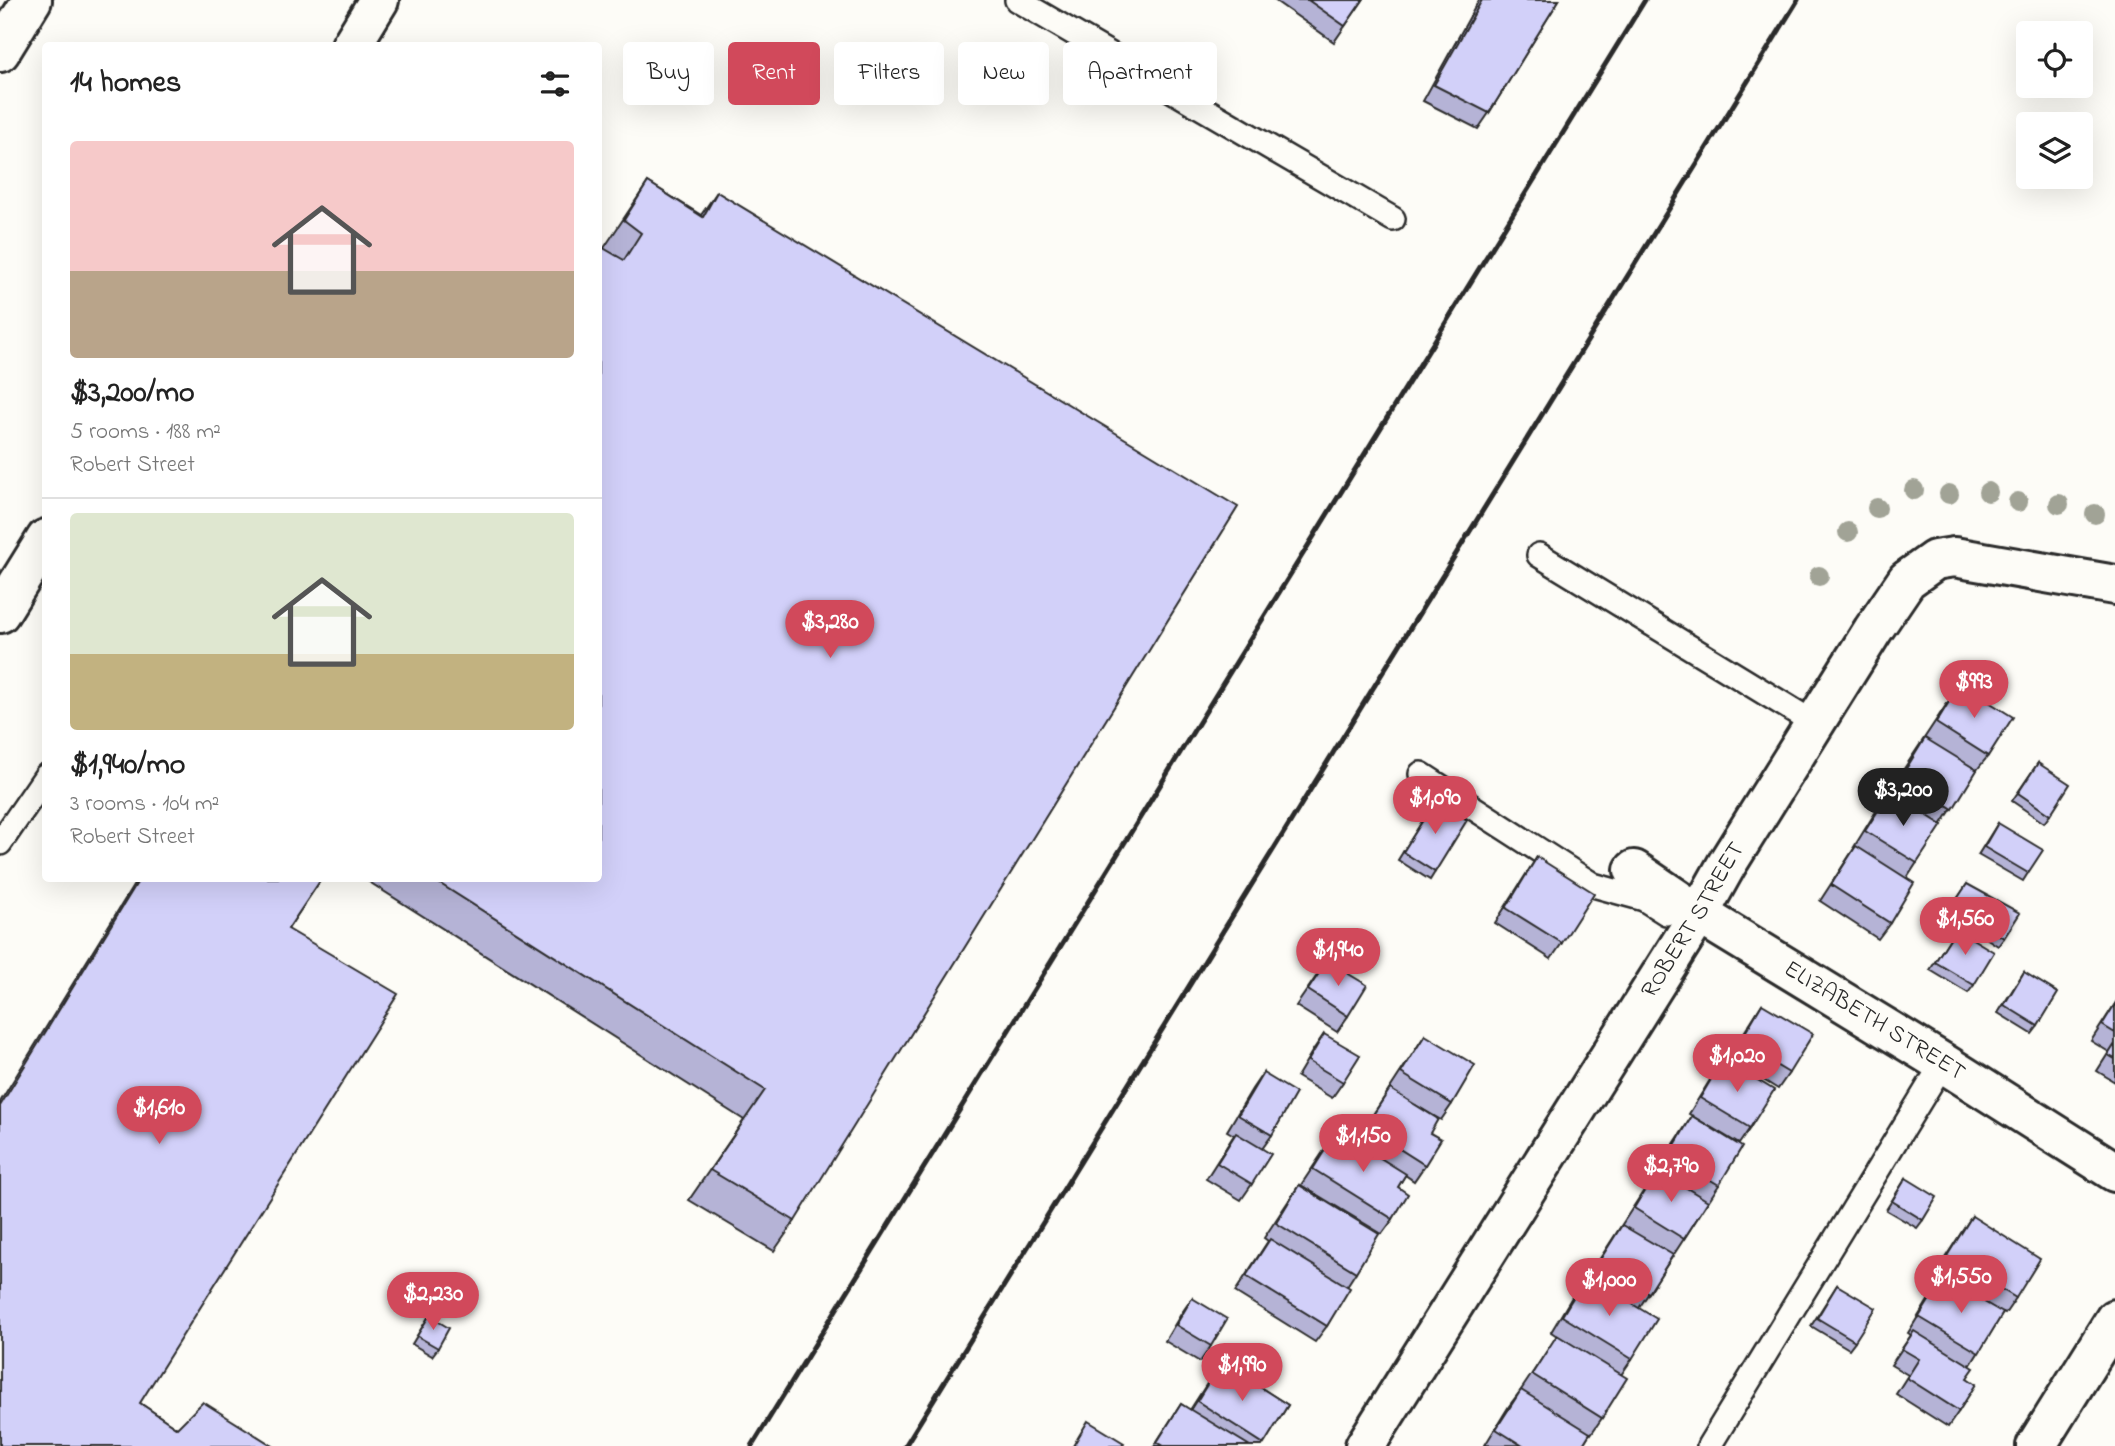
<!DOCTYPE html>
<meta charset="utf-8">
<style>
:root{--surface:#fff;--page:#f6f6f6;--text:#222;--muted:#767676;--line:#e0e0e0;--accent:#d1495b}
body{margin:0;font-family:"Indie Flower",sans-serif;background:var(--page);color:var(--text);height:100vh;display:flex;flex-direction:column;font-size:26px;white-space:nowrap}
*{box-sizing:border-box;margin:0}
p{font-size:23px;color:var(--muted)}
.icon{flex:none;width:38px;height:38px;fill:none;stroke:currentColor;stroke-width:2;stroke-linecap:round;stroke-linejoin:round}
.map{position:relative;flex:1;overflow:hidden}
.details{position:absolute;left:42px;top:42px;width:560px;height:840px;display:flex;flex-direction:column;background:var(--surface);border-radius:7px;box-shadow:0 7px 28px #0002}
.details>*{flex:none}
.guide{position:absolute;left:623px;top:42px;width:665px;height:63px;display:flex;gap:14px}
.buttons{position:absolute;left:2016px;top:21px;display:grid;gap:14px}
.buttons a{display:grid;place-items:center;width:77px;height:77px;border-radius:7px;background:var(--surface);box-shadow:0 7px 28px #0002;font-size:35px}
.price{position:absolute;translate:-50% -60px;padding:0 16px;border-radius:24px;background:var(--accent);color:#fff;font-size:23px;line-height:46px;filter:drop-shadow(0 2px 4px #0008)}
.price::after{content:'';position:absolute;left:50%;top:42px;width:21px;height:16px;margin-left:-10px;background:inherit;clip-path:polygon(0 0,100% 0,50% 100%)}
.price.on{background:#222;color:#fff}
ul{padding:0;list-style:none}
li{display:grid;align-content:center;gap:14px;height:371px;padding:0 28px}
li+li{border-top:2px solid var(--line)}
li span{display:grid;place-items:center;height:217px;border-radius:7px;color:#555}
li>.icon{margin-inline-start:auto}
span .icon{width:126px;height:126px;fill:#fffc;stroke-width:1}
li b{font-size:30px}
h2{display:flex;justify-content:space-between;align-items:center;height:84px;padding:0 28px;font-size:30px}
.chip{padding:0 24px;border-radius:7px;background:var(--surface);box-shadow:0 7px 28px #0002;font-size:24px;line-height:63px}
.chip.on{background:var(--accent);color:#fff}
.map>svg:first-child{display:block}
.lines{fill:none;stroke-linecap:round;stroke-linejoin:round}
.service-casing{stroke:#2b2b2b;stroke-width:28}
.minor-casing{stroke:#2b2b2b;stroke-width:44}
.motorway-casing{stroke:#2b2b2b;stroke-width:44}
.service{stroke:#fdfcf7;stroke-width:23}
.minor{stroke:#fdfcf7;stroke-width:38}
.motorway{stroke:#fdfcf7;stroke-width:38}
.rail{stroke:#2b2b2b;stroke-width:5}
.tree{fill:#a1a396}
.wall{fill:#b5b3d6;stroke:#2b2b2b;stroke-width:2}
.building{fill:#d2d0f9;stroke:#2b2b2b;stroke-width:2}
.labels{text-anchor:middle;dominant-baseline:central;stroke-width:6;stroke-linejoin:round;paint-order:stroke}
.street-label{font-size:24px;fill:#2b2b2b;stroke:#fdfcf7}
</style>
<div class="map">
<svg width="2115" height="1446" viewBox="0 0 2115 1446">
<rect width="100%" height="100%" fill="#fdfcf7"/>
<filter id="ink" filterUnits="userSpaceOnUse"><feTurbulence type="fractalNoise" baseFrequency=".0143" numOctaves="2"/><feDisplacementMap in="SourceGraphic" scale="14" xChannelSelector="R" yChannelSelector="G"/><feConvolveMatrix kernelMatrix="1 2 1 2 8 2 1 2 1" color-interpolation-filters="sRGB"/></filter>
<g filter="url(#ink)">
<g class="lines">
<g class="service-casing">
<g id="service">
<path d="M1017 0 1393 219"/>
<path d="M1539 555 1814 723"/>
<path d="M1421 774 1593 885 1644 899 1666 913"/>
<path d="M0 843 46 776"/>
<path d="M1709 1446 1943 1063"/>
</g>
</g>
<g class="minor-casing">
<g id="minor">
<path d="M351 46 379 0"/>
<path d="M0 613 46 539"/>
<path id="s1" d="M1634 870 1699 914 1943 1063 2115 1172"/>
<path id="s2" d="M1365 1446 1699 914 1727 864 1873 630 1907 580 1935 560 1954 557 2115 585"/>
<path d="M2036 1446 2115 1319"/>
</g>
</g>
<g class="motorway-casing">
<path id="motorway" d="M0 52 32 0"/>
</g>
<use href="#service" class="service"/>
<use href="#minor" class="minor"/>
<use href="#motorway" class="motorway"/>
<g class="rail">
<path d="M752 1446 1645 0"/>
<path d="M905 1446 1798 0"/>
</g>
</g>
<g class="tree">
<circle cx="1914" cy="490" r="10"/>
<circle cx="1988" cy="492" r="10"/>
<circle cx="1949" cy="494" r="10"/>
<circle cx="2018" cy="502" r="10"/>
<circle cx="2059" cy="504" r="10"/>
<circle cx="1877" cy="508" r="10"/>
<circle cx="2095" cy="514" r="10"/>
<circle cx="1848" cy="532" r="10"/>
<circle cx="1819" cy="576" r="10"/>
</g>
<g class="wall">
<path d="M1274 0H1363L1334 42Z"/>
<path d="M1479 0H1559L1489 113 1478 129 1423 101Z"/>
<path d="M648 182 701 215 717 192 795 1221 774 1251 689 1200 744 1120 363 878H598L604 248Z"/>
<path d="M1960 684 1988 756 1976 771 1907 878 1890 923 1878 939 1820 901 1855 847H1854L1878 808Z"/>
<path d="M2038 763 2050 815 2044 823 2012 801Z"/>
<path d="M1435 801V872L1430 880 1398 860Z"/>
<path d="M1998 823 2028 873 2023 881 1978 855Z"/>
<path d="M1537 857 1562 943 1551 959 1495 923Z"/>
<path d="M138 878H322L288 929 140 1403 177 1428 273 1446H0V1102Z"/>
<path d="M1967 884 2004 938 1998 946 1948 913Z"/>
<path d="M1956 929 1974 985 1968 993 1930 970Z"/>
<path d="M1327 961 1348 1016 1337 1032 1296 1006Z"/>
<path d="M2024 972 2038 1026 2032 1034 1998 1013Z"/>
<path d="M1762 1004 1789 1073 1778 1089 1728 1058Z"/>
<path d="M2115 1004V1082L2097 1071 2109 1052 2091 1041Z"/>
<path d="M1324 1034 1343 1082 1332 1098 1297 1077 1313 1050Z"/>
<path d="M1425 1035 1452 1104 1441 1120 1417 1106 1430 1133 1425 1165 1414 1181 1405 1175 1398 1187 1393 1219 1382 1234 1301 1185 1337 1131 1355 1142Z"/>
<path d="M1723 1059 1750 1128 1739 1144 1689 1114Z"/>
<path d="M1263 1073 1272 1135 1262 1149 1252 1184 1241 1200 1206 1179 1234 1135 1227 1131 1252 1089Z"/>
<path d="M1692 1116 1719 1185 1639 1308 1632 1359 1621 1375 1602 1418 1591 1434 1590 1433 1582 1446 1485 1445 1509 1406 1521 1390 1557 1336 1551 1332 1575 1292 1586 1276 1588 1277Z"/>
<path d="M1906 1178 1923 1220 1917 1228 1886 1210Z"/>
<path d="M1299 1185 1356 1272 1347 1286 1327 1326 1315 1342 1235 1292 1268 1241 1264 1238Z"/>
<path d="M1972 1216 2016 1298 2005 1314 2003 1313 1970 1366 1959 1411 1948 1427 1896 1394 1908 1375 1891 1365 1911 1335 1908 1333 1932 1294 1943 1278 1986 1303 1936 1272Z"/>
<path d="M1837 1285 1855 1341 1849 1349 1811 1326Z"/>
<path d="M1192 1298 1211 1346 1200 1362 1165 1341 1181 1314Z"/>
<path d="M429 1316 438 1348 432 1356 412 1344Z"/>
<path d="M1221 1362 1288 1405 1262 1446H1154L1181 1404 1190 1410Z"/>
</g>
<g class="building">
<path d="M1308 0H1363L1345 26Z"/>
<path d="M1482 0H1559L1489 113 1434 85Z"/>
<path d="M648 182 703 217 717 192 1238 507 795 1221 710 1170 765 1090 431 878H598V245L624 260 641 233 624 220Z"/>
<path d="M1960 684 2013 717 1988 756 1936 723Z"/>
<path d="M1925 738 1977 770 1953 809 1901 777Z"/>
<path d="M2038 763 2070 784 2050 815 2018 793Z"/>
<path d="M1890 792 1942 825 1917 863 1865 831Z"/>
<path d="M1435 801 1467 820 1435 872 1403 852Z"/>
<path d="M1998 823 2043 850 2028 873 1984 847Z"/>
<path d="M1856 846 1914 883 1890 923 1831 885Z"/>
<path d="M1537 857 1594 893 1562 943 1506 908Z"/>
<path d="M140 878H322L288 929 398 994 140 1403 177 1428 203 1402 273 1446H0V1106Z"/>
<path d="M1967 884 2020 913 2004 938 1953 905Z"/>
<path d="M1956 929 1994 952 1974 985 1935 962Z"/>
<path d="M1327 961 1367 985 1348 1016 1308 990Z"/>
<path d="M2024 972 2058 993 2038 1026 2004 1005Z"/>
<path d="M1762 1004 1813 1034 1789 1073 1739 1043Z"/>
<path d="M2115 1004V1033L2102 1025Z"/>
<path d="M1324 1034 1360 1055 1343 1082 1308 1061Z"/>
<path d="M1425 1035 1475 1065 1452 1104 1401 1073Z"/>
<path d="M2115 1044V1059L2108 1055Z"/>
<path d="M1723 1059 1774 1090 1750 1128 1700 1098Z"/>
<path d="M1263 1073 1296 1093 1272 1135 1238 1115Z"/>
<path d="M1390 1089 1438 1119 1430 1133 1441 1139 1425 1165 1365 1127Z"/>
<path d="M1692 1116 1742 1147 1719 1185 1669 1155Z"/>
<path d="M1337 1131 1406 1174 1398 1187 1408 1194 1393 1219 1313 1169Z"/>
<path d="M1236 1133 1271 1154 1252 1184 1217 1163Z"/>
<path d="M1657 1170 1708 1201 1684 1239 1634 1208Z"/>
<path d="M1906 1178 1937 1197 1923 1220 1892 1201Z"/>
<path d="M1299 1185 1379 1234 1356 1272 1276 1223Z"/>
<path d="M1972 1216 2040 1259 2016 1298 1947 1256Z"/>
<path d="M1622 1225 1673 1255 1649 1293 1598 1263Z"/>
<path d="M1270 1239 1350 1288 1327 1326 1246 1276Z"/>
<path d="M1586 1276 1657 1319 1632 1359 1562 1316Z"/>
<path d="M1943 1278 2003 1313 1979 1353 1919 1317Z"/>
<path d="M1837 1285 1876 1308 1855 1341 1817 1318Z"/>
<path d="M1192 1298 1227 1319 1211 1346 1176 1325Z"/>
<path d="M429 1316 449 1328 438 1348 417 1336Z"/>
<path d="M1914 1331 1974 1368 1967 1378 1976 1384 1959 1411 1907 1378 1919 1359 1902 1349Z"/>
<path d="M1557 1335 1627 1378 1602 1418 1532 1374Z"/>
<path d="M1221 1362 1288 1405 1264 1444 1197 1401Z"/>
<path d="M1521 1390 1590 1433 1582 1446H1523L1496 1429Z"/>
<path d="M1181 1404 1250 1446H1164L1157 1442Z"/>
<path d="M1088 1421 1124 1443 1122 1446H1073Z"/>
</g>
</g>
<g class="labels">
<g class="street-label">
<text stroke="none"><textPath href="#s2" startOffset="620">ROBERT STREET</textPath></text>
<text stroke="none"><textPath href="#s1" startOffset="284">ELIZABETH STREET</textPath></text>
</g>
</g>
</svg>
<div class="buttons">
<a><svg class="icon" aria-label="locate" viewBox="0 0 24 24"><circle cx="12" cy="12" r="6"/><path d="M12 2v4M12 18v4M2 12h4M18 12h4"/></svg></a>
<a><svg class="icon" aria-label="layers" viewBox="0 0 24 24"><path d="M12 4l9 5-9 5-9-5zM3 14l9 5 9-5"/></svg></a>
</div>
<b class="price" style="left:830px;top:660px">$3,280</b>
<b class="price" style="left:1974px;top:720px">$993</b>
<b class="price on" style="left:1903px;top:828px">$3,200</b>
<b class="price" style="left:1435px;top:836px">$1,090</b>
<b class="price" style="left:1965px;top:957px">$1,560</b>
<b class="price" style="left:1338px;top:988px">$1,940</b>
<b class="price" style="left:1737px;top:1094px">$1,020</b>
<b class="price" style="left:159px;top:1146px">$1,610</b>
<b class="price" style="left:1363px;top:1174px">$1,150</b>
<b class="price" style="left:1671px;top:1204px">$2,790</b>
<b class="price" style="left:1961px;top:1315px">$1,550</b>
<b class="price" style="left:1609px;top:1318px">$1,000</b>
<b class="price" style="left:433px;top:1332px">$2,230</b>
<b class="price" style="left:1242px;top:1403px">$1,990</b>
<div class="guide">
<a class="chip">Buy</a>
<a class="chip on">Rent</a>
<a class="chip">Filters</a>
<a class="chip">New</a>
<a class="chip">Apartment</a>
</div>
<section class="details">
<h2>14 homes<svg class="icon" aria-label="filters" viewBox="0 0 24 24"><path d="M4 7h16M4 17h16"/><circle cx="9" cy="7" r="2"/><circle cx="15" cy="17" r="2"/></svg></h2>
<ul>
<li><span style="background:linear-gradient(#f6c9c9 60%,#b9a48a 0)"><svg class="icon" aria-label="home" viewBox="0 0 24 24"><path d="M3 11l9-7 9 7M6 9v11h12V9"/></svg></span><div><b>$3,200/mo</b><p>5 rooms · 188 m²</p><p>Robert Street</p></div></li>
<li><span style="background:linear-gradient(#dfe7d0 65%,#c2b280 0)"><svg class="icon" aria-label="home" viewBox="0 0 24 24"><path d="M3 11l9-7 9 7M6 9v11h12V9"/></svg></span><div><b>$1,940/mo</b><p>3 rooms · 104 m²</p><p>Robert Street</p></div></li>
</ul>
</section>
</div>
